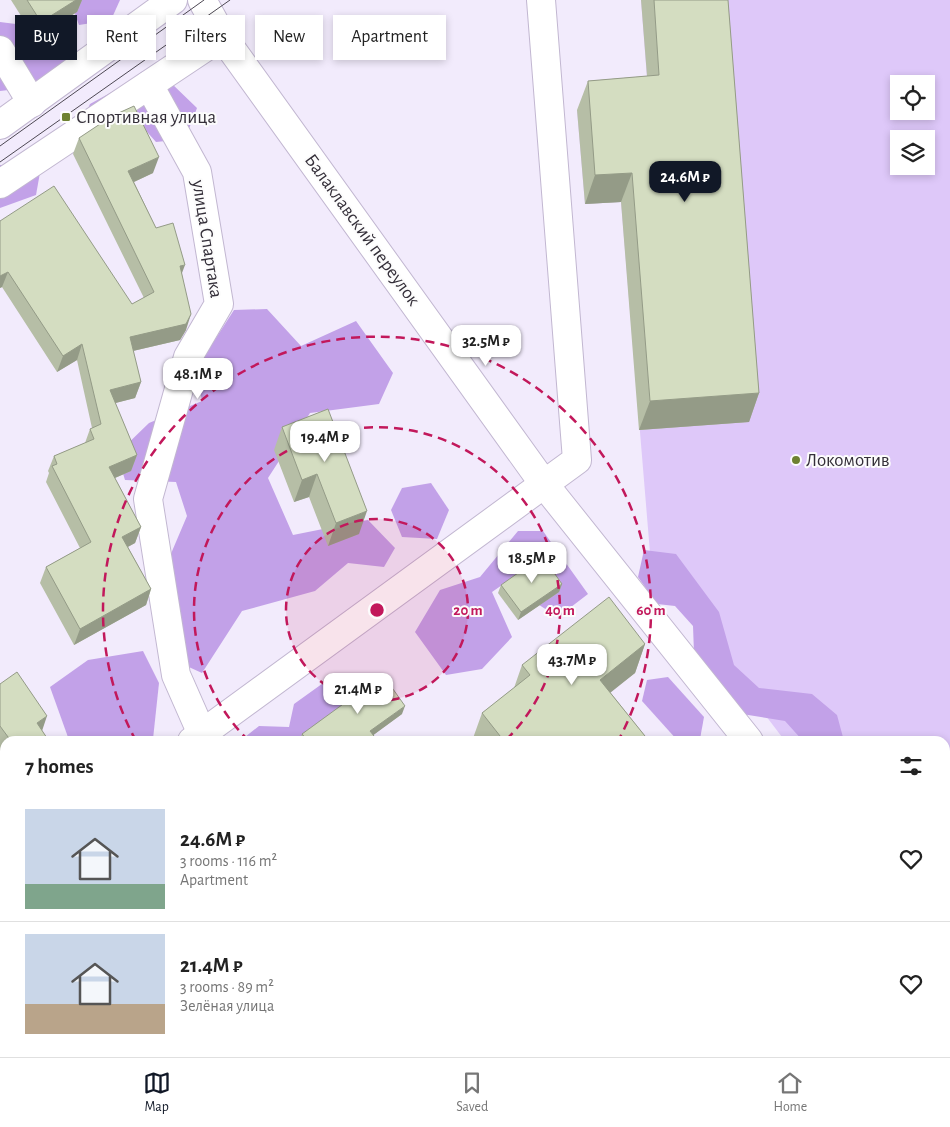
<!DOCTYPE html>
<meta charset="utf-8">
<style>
:root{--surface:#fff;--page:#f6f6f6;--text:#222;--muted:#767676;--line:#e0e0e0;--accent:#111827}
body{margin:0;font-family:"Alegreya Sans",sans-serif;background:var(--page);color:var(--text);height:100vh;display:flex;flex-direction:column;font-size:19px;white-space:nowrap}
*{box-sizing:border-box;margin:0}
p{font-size:16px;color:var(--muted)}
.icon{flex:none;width:28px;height:28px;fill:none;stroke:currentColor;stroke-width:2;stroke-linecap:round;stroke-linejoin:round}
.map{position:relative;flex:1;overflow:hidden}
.side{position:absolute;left:0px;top:736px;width:950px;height:321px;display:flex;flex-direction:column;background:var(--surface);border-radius:15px 15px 0 0;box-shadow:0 2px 8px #0003}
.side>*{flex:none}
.hud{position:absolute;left:15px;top:15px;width:500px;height:45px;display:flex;gap:10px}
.controls{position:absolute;left:890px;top:75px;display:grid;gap:10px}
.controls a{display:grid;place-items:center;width:45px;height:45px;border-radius:0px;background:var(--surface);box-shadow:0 2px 8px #0003;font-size:25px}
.price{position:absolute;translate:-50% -42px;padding:0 11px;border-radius:10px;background:#fff;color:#222;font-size:16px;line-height:32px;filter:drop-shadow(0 1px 2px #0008)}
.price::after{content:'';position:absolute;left:50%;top:30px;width:15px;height:11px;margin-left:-8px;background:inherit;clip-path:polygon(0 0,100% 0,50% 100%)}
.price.current{background:var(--accent);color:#fff}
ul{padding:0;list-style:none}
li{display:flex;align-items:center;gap:15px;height:125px;padding:0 25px}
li+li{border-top:1px solid var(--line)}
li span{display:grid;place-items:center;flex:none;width:140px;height:100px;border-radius:0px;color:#555}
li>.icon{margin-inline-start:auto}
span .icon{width:60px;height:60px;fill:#fffc;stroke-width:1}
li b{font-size:21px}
h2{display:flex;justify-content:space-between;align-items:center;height:60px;padding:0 25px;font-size:21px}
.pill{padding:0 18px;border-radius:0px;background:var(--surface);box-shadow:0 2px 8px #0003;font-size:18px;line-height:45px}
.pill.current{background:var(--accent);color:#fff}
.tabs{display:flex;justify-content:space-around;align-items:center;height:70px;border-top:1px solid var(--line);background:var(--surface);font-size:14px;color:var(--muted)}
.tabs a{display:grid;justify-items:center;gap:2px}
.tabs .current{color:var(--accent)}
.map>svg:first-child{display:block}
.green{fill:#dec8f9;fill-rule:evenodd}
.forest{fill:#c2a1e8}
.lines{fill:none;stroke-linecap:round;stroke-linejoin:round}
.minor-casing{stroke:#c2b7d1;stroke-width:30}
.minor{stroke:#fff;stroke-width:28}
.tram{stroke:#4d4853;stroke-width:1}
.wall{fill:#b6bea6}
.shaded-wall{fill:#949b87}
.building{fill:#d4ddc1;stroke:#949b87}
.ring{fill:none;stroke:#c2185b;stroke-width:2.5;stroke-dasharray:9 6}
.poi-dot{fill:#6e8131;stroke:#fcfcfc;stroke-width:2}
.labels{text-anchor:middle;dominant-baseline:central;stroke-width:4;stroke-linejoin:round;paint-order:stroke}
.poi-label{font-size:19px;fill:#342f39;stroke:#fcfcfc;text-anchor:start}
.street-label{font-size:19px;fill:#342f39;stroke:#fcfcfc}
.centre{fill:#c2185b;stroke:#fcfcfc;stroke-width:2.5}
.ring-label{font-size:15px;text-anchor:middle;font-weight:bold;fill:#c2185b;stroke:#fcfcfc;stroke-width:4;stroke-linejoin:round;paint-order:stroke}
</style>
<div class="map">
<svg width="950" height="1057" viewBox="0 0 950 1057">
<rect width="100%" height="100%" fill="#f2ebfc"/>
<path class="green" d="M641 0H950V938L945 932V741H785L651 565 621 202 585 204 577 110 649 104ZM899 84H926V111H899ZM899 139H926V166H899Z"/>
<g class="forest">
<path d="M70 0H120L111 20 79 25Z"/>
<path d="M0 22 55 29 71 49 52 85 0 91Z"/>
<path d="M143 75 170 82 197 108 185 139 156 142 132 115 82 122 90 104Z"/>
<path d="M0 165 41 167 36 195 0 208Z"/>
<path d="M267 309 301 346 356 321 393 373 379 404 310 413 268 478 293 535 368 520 395 548 384 567 348 563 315 591 242 611 202 673 180 663 170 556 187 516 176 482 125 480 117 454 149 423 202 401 196 369 234 310Z"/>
<path d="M431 483 449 510 437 539 402 537 391 510 402 488Z"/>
<path d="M518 531H543L588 594 558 617 536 603 531 565 492 592 512 637 482 669 446 675 415 632 440 590 480 577Z"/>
<path d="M644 550 676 554 719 612 734 665 759 688 812 694 837 715 844 741H803L785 721 742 714 694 653 693 626 675 606 657 604 638 577Z"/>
<path d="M143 651 159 683 153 739 148 741 69 740 50 687 88 660Z"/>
<path d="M333 676H359V714L300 741 294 739 293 741H240L259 726 289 727 294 704Z"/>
<path d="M668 677 704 717 700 739 678 741 642 701 647 680Z"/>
<path d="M945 923H950V961L945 955Z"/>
<path d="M945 1018 950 1024V1057H899L896 1053 945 1052Z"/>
<path d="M282 1052H380V1053L379 1057H282Z"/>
<path d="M172 1053H227V1057H174Z"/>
<path d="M448 1053H503L508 1057H451Z"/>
</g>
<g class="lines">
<g class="minor-casing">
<g id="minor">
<path d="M202 0 222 36 544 484 749 741"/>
<path d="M0 50 32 103"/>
<path d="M149 85 197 172 219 304 188 357 148 499 176 675 202 734 203 741"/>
<path d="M0 125 173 0"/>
<path d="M0 184 222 36"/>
<path d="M192 741 577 460 541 0"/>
<path d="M0 869 5 866"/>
<path d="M945 988 950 994"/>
<path d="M162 1052V1057"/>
</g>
</g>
<use href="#minor" class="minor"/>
<g class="tram">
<path d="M0 146 204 0"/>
<path d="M0 162 230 0"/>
</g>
</g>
<g class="wall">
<path d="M11 0H82L77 12 35 38Z"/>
<path d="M641 0H728L759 393 749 422 639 430 621 202 585 204 577 110 588 81 647 76Z"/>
<path d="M79 138 153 173 134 182 156 228 182 274 186 330 180 340 133 351 141 382 135 398 115 403 137 455 131 471 115 478 141 527 135 543 128 547 151 589 146 605 74 645 40 583 46 567 80 548 46 482 49 473 48 471 54 456 85 443 90 429 92 428 77 360 57 372 2 287 0 288V221L132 304 144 298 73 154Z"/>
<path d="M328 409 359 534 328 546 309 497 294 502 274 450 282 427Z"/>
<path d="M562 584 559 592 518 620 498 593 501 585Z"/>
<path d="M645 644 635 673 610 692 649 741H472L482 713 514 688 522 665Z"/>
<path d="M0 684 42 731 49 741H5V778L0 771V768L4 759 0 753Z"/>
<path d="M402 714 373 735 378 741H299L302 734Z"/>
<path d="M67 1052H124L125 1057H66Z"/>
<path d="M866 1052H916L919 1057H869Z"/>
</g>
<g class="shaded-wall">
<path d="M76 0H82L77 12 35 38 41 22Z"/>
<path d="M159 157 153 173 123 187 128 171Z"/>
<path d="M632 173 621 202 585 204 595 175Z"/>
<path d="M185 265 179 281 180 266Z"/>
<path d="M8 272 2 287 0 288V276Z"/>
<path d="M191 314 186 330 180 340 124 353 130 337Z"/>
<path d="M82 344 77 360 57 372 63 356Z"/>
<path d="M141 382 135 398 104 406 110 390Z"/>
<path d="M759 393 749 422 639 430 650 401Z"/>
<path d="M137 455 131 471 103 483 109 467Z"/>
<path d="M317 474 309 497 294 502 302 480Z"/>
<path d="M367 511 359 534 328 546 336 523Z"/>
<path d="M141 527 135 543 116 553 122 537Z"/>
<path d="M562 584 559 592 518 620 521 612Z"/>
<path d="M151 589 146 605 74 645 80 629Z"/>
<path d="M645 644 635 673 590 709 600 680Z"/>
<path d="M405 706 402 714 368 739 370 731Z"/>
<path d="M47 716 41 734 37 723Z"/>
<path d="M5 991V1003L0 1007V995Z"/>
</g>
<g class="building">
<path d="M27 0H76L41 22Z"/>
<path d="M654 0H728L759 393 650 401 632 173 595 175 588 81 659 75Z"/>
<path d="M134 106 159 157 128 171 156 228 173 223 185 265 180 266 191 314 186 324 130 337 141 382 110 390 137 455 109 467 141 527 122 537 151 589 80 629 46 567 91 542 52 466 57 464 54 456 94 439 90 429 101 424 82 344 63 356 8 272 0 276V221L54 186 132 304 154 292 79 138 112 116Z"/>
<path d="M328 409 367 511 336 523 317 474 302 480 282 427Z"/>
<path d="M542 556 562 584 521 612 501 585Z"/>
<path d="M609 597 645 644 600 680 649 741H566L564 739 561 741H504L482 713 530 675 522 665Z"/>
<path d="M17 672 47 716 37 723 49 741H11L0 726V684Z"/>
<path d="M383 675 405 706 370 731 378 741H308L302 734Z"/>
<path d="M5 936V991L0 995V939Z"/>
<path d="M72 1052H124L125 1057H73Z"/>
<path d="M399 1052H415L419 1057H393Z"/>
<path d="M626 1052H635L636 1054 637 1052H725L728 1057H620Z"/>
<path d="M875 1052H916L919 1057H879Z"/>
</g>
<circle cx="377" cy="610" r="91" fill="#c2185b" fill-opacity=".12"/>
<g class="ring">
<circle cx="377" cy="610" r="91"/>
<path d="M249 741A183 183 0 1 1 505 741"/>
<path d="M136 741A274 274 0 1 1 618 741"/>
</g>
<g class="poi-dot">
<rect x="61" y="112" width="10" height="10" rx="2.5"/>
<circle cx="796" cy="460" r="5"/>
</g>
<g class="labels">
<g class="poi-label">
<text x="76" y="117">Спортивная улица</text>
<text x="806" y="460">Локомотив</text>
</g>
<g class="street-label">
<text transform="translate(362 230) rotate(54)">Балаклавский переулок</text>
<text transform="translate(207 239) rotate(81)">улица Спартака</text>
</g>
</g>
<circle cx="377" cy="610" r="8" class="centre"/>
<g class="ring-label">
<text x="468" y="615">20 m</text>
<text x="560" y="615">40 m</text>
<text x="651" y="615">60 m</text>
</g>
</svg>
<div class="controls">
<a><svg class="icon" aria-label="locate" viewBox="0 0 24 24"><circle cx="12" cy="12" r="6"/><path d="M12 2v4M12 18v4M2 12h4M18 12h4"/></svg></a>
<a><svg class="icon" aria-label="layers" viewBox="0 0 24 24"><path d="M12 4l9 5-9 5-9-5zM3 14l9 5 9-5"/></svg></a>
</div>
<b class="price current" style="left:685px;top:203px">24.6M ₽</b>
<b class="price" style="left:486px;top:367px">32.5M ₽</b>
<b class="price" style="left:198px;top:400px">48.1M ₽</b>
<b class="price" style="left:325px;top:463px">19.4M ₽</b>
<b class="price" style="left:532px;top:584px">18.5M ₽</b>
<b class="price" style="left:572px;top:686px">43.7M ₽</b>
<b class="price" style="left:358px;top:715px">21.4M ₽</b>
<div class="hud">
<a class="pill current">Buy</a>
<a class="pill">Rent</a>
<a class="pill">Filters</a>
<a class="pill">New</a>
<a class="pill">Apartment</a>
</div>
<section class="side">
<h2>7 homes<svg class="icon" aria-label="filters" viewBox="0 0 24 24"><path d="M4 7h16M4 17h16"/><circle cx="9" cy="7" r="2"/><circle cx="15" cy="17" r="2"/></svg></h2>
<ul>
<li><span style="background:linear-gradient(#c9d6e8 75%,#7fa58c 0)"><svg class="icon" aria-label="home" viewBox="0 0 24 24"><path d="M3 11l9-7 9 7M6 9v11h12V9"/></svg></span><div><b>24.6M ₽</b><p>3 rooms · 116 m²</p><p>Apartment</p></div><svg class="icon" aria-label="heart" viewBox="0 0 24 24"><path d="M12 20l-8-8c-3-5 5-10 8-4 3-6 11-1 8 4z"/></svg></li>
<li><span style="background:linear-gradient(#c9d6e8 70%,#b9a48a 0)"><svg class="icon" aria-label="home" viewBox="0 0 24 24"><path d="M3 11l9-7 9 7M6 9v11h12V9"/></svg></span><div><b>21.4M ₽</b><p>3 rooms · 89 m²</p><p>Зелёная улица</p></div><svg class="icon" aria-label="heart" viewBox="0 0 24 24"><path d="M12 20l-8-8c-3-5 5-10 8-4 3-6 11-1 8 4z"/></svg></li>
</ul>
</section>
</div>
<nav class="tabs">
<a class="current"><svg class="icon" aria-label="map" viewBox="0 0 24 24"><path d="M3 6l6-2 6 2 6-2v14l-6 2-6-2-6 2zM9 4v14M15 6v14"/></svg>Map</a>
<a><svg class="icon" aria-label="saved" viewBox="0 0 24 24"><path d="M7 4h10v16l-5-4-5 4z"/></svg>Saved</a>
<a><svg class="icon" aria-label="home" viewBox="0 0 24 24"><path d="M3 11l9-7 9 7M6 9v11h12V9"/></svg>Home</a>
</nav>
